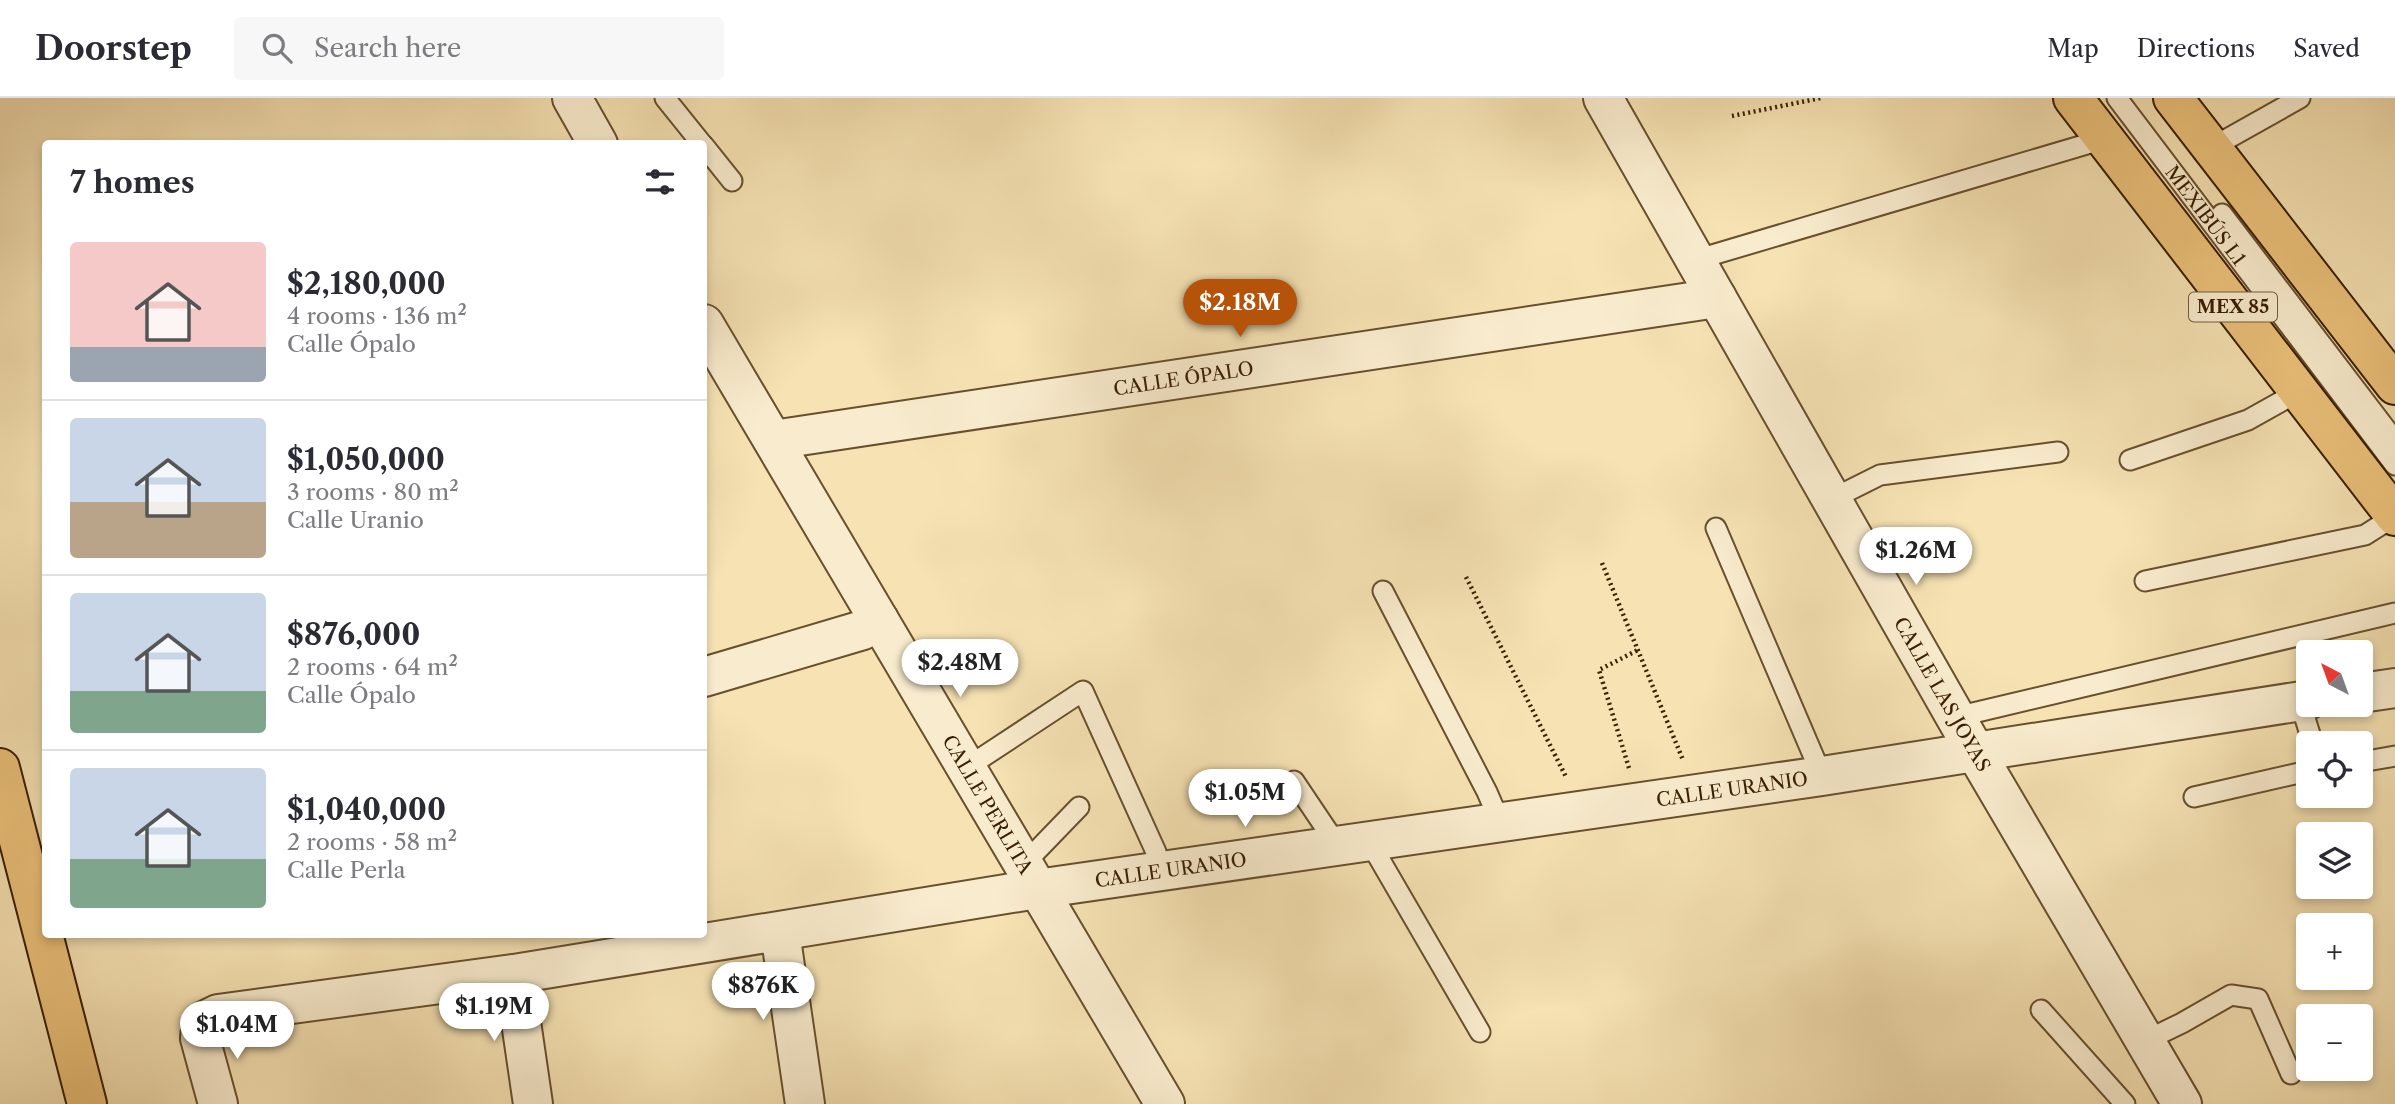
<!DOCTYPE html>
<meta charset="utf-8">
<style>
:root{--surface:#fff;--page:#f7f7f7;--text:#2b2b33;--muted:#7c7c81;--line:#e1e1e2;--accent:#b45309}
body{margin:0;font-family:"Libre Caslon Text",serif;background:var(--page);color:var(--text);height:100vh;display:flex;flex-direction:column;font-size:26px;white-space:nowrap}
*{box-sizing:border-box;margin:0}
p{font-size:23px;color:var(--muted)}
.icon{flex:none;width:38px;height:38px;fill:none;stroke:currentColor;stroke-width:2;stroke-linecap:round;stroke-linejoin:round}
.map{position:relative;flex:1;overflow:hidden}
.panel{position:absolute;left:42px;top:42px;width:665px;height:798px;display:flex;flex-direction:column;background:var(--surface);border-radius:7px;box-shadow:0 4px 10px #0003}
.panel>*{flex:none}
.needle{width:46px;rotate:319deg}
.tools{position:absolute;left:2296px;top:542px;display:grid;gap:14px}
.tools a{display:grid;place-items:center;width:77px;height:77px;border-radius:7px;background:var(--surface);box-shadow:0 4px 10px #0003;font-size:35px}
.price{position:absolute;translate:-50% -60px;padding:0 16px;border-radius:24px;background:#fff;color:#222;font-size:23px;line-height:46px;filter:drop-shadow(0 2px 4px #0008)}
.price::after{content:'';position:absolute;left:50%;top:42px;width:21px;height:16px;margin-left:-10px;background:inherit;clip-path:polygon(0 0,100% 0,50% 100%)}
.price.selected{background:var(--accent);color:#fff}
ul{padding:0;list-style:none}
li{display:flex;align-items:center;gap:21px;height:175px;padding:0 28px}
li+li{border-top:2px solid var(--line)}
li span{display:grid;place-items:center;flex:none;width:196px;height:140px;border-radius:7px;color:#555}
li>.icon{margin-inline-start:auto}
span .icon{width:84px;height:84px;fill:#fffc;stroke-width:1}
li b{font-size:30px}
h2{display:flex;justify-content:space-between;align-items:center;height:84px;padding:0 28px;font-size:30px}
header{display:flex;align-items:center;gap:42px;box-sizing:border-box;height:98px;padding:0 35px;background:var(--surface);border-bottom:2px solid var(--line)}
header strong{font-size:33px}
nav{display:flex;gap:38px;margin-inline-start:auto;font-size:24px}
.search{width:490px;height:63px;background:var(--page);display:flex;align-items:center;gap:18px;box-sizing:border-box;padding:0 24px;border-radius:7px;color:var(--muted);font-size:26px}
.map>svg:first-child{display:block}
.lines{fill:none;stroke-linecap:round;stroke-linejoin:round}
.service-casing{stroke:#68502d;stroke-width:23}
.minor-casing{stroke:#68502d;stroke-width:42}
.primary-casing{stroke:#381f00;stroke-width:42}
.motorway-casing{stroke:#381f00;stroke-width:42}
.path{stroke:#381f00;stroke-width:4.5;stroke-dasharray:2 3.5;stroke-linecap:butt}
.service{stroke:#f9ecce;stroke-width:19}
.minor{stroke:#f9ecce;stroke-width:38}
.primary{stroke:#ebc17a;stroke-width:38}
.motorway{stroke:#ebc17a;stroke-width:38}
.labels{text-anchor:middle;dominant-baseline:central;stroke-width:7;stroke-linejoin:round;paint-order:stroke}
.shield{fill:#f9ecce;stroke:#725c3e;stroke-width:2}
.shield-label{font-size:18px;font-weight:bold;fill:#381f00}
.street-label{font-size:19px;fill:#381f00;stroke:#f9ecce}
</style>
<header>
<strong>Doorstep</strong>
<div class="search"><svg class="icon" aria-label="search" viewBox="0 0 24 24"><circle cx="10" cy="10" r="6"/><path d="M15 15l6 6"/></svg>Search here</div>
<nav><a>Map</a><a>Directions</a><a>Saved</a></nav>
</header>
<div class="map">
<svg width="2395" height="1006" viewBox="0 0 2395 1006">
<rect width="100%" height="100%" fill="#f6e2b3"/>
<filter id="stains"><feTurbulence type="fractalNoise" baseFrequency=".00286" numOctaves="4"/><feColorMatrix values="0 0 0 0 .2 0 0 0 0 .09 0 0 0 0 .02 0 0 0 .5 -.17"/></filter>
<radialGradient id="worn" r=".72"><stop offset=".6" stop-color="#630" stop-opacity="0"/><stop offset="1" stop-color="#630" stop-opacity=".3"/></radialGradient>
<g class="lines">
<g class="service-casing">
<g id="service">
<path d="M665 0 702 46"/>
<path id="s1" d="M2117 0 2395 367"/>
<path d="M704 48 732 83"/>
<path d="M2211 50 2300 0"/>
<path d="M2222 116 2395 343"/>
<path d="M1695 162 2104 41"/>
<path d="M2130 362 2248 322 2298 294"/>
<path d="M1832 401 1880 377 2058 354"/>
<path d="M1716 430 1822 678"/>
<path d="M2145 483 2365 437 2395 418"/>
<path d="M1383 493 1487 694 1500 724"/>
<path d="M2300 604 2313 646"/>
<path d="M1956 619 2395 515"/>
<path d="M2361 664 2395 658"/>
<path d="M966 670 1083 593 1156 754 1162 773"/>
<path d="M1294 683 1337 747"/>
<path d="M2194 699 2308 673"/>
<path d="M1369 743 1480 934"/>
<path d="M1023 767 1079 709"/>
<path d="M2041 912 2125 1006"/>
<path d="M2145 943 2182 925 2231 897 2258 901 2291 976"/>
</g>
</g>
<g class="minor-casing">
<g id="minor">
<path d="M572 0 598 46"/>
<path id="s2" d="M1603 0 1976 655 2182 1006"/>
<path id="s3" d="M704 226 1165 1006"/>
<path id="s4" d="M773 342 1717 200"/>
<path d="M704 579 863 532 879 522"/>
<path d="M2361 595 2395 590"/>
<path d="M780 834 805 1006"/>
<path d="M514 876 533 1006"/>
<path id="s5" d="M218 1006 200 940 202 924 218 916 514 876 1037 791 1822 678 2308 602"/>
</g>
</g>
<g class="primary-casing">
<g id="primary">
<path d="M2073 0 2395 418"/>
<path d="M2173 0 2395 287"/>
</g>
</g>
<g class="motorway-casing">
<path id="motorway" d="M0 670 87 1006"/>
</g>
<g class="path">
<path d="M1732 18 1821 0"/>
<path d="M1602 465 1683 662"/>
<path d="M1466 479 1566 679"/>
<path d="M1629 670 1599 572 1638 552"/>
</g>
<use href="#service" class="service"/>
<use href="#minor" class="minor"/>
<use href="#primary" class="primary"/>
<use href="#motorway" class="motorway"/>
</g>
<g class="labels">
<rect class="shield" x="2189" y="194.5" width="88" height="29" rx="5"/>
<g class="shield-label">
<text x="2233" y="209">MEX 85</text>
</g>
<g class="street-label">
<text stroke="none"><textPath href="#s1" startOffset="147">MEXIBÚS L1</textPath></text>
<text stroke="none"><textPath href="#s4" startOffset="415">CALLE ÓPALO</textPath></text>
<text stroke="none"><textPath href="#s2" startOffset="686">CALLE LAS JOYAS</textPath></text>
<text stroke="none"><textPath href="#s5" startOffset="1633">CALLE URANIO</textPath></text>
<text stroke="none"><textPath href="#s3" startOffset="558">CALLE PERLITA</textPath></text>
<text stroke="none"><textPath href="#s5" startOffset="1066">CALLE URANIO</textPath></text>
</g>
</g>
<rect width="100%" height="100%" filter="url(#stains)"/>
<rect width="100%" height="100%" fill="url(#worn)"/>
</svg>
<div class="tools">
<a><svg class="needle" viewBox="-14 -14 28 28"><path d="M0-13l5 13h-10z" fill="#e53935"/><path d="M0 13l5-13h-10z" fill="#7c7c81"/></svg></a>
<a><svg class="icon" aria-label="locate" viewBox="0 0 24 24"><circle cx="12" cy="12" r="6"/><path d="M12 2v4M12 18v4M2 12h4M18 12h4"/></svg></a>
<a><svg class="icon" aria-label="layers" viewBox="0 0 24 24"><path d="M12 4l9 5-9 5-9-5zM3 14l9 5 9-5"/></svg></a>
<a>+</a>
<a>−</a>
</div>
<b class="price selected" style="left:1240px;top:241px">$2.18M</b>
<b class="price" style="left:1916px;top:489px">$1.26M</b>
<b class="price" style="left:960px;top:601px">$2.48M</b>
<b class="price" style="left:1245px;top:731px">$1.05M</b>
<b class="price" style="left:763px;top:924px">$876K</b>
<b class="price" style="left:494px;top:945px">$1.19M</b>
<b class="price" style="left:237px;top:963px">$1.04M</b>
<section class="panel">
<h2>7 homes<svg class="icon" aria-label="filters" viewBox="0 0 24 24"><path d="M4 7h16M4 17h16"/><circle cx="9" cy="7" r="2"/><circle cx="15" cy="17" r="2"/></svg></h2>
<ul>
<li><span style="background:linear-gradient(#f6c9c9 75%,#9aa5b1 0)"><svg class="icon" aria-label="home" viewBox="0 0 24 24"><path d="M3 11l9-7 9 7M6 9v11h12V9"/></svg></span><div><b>$2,180,000</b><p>4 rooms · 136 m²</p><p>Calle Ópalo</p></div></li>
<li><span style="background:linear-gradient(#c9d6e8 60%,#b9a48a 0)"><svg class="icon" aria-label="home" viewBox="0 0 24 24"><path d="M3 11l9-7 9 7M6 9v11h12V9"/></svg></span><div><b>$1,050,000</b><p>3 rooms · 80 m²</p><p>Calle Uranio</p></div></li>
<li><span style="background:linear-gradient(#c9d6e8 70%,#7fa58c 0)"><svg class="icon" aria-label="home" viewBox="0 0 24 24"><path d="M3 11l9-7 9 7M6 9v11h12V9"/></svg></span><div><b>$876,000</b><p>2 rooms · 64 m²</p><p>Calle Ópalo</p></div></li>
<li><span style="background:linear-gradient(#c9d6e8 65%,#7fa58c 0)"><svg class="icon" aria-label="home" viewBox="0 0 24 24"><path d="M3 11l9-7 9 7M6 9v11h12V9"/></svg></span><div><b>$1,040,000</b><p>2 rooms · 58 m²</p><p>Calle Perla</p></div></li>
</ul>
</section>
</div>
